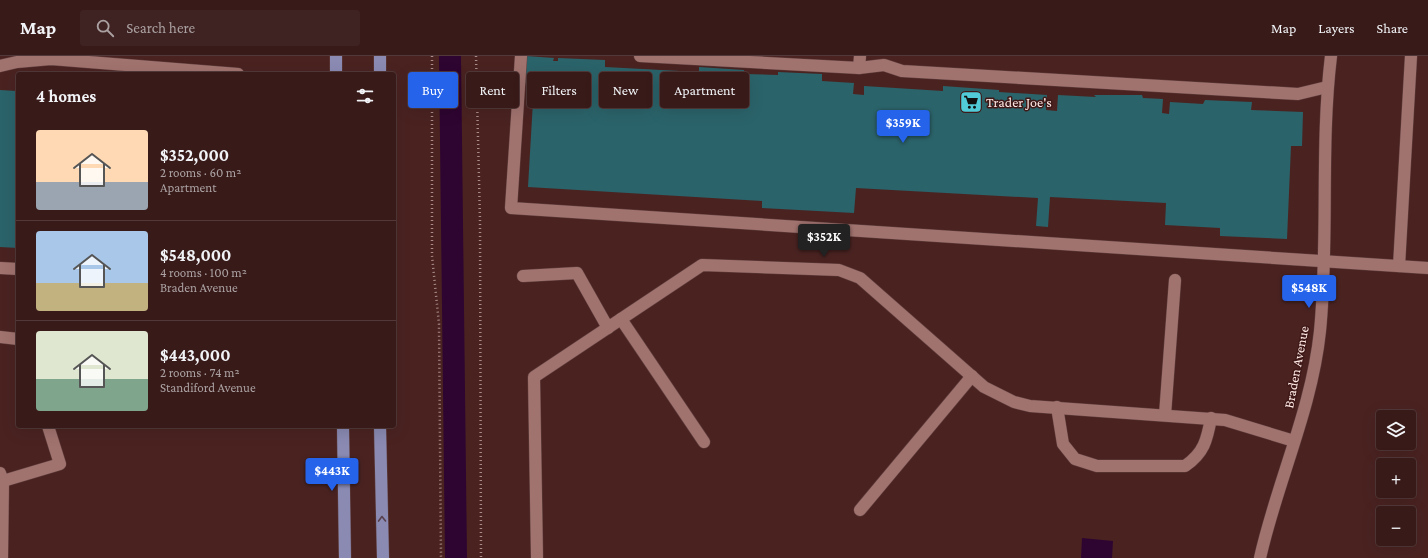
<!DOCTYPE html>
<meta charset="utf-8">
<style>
:root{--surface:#381a19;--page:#3f2322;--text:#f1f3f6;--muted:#aba1a2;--line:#523838;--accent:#2563eb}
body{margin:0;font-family:"Crimson Pro",serif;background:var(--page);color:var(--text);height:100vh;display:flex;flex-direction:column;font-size:15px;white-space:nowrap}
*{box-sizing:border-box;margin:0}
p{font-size:13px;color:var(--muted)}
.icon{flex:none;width:22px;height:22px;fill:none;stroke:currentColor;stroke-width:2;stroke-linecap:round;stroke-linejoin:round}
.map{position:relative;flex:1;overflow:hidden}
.sheet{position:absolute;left:16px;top:16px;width:380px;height:356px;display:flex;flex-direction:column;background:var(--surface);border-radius:4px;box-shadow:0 4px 16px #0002,0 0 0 1px var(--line)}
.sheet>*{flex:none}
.hud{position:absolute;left:408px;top:16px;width:380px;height:36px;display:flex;gap:8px}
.fabs{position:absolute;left:1376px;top:354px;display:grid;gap:8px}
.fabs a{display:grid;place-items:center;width:40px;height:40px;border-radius:4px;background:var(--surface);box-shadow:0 4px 16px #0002,0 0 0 1px var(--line);font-size:20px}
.price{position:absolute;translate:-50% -34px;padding:0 9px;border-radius:4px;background:var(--accent);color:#fff;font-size:13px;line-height:26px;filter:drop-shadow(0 1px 2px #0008)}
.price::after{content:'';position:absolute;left:50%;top:24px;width:12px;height:9px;margin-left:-6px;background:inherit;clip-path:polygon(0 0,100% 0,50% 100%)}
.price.active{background:#222;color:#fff}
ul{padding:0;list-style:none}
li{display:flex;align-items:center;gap:12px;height:100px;padding:0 20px}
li+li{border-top:1px solid var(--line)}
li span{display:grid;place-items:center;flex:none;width:112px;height:80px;border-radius:4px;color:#555}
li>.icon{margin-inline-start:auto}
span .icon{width:48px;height:48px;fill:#fffc;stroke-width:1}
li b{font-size:17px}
h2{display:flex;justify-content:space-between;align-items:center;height:48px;padding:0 20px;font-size:17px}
.tag{padding:0 14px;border-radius:4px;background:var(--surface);box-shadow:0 4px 16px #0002,0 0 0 1px var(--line);font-size:14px;line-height:36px}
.tag.active{background:var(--accent);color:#fff}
header{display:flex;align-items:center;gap:24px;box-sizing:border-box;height:56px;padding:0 20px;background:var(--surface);border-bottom:1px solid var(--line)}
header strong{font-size:19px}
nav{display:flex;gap:22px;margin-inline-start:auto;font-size:14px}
.search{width:280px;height:36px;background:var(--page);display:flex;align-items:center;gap:10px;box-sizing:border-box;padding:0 14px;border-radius:4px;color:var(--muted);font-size:15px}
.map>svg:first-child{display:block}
.water{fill:#2e0531}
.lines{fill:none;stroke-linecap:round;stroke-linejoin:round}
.canal{stroke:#2e0531;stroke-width:22}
.building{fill:#2b636a}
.minor-casing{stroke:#61403f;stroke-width:13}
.major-casing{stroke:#61403f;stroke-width:13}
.path{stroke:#aa8c8a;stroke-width:2.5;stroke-dasharray:1 3;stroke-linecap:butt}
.minor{stroke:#a1736f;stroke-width:12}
.major{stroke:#8a8ab3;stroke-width:12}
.oneway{stroke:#59414e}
.labels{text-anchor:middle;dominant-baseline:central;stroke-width:3;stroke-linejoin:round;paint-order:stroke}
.poi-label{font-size:14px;fill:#fee9e6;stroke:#3f1917;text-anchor:start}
.street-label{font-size:14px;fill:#fee9e6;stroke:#3f1917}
</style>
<header>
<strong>Map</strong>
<div class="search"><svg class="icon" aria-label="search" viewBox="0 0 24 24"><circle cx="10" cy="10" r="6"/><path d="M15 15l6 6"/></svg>Search here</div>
<nav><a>Map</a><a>Layers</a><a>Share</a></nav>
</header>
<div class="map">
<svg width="1428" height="502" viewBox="0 0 1428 502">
<rect width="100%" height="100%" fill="#4a2321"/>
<path class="water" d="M1082 482 1113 485 1112 502H1081Z"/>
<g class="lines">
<path class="canal" d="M450 0 456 502"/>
</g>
<g class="building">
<path d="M526 0 554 2 553 5H558V2L605 4V11L699 16V11L744 14V18L778 19V16L822 18V25L854 27 853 38 864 39V30L943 35V30L999 34V36L1047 39 1046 54 1057 55 1058 39 1096 41 1094 39H1142L1143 42 1163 43 1162 57 1169 58 1170 46 1203 48 1205 44 1252 46 1251 54 1303 56 1302 90H1291L1287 183 1220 180V172L1165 169 1166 147 1050 141 1048 171 1036 170 1038 142 856 132 854 157 762 152V145L528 131 534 28 525 27Z"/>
<path d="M0 34 17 35 18 192 0 191Z"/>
</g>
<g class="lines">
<g class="minor-casing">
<g id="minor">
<path d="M521 0 511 152 1428 212"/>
<path d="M640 0 859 12 884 9 902 15 1298 38 1327 31"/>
<path d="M0 10 17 6 51 3 238 18"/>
<path d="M859 12 860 0"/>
<path d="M1399 210 1411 0"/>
<path d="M0 212 18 213"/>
<path d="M523 220 577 217 608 272"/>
<path d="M621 263 704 386"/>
<path d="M0 281 18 283"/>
<path d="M1057 351 1063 388 1075 403 1097 410H1185C1204 397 1207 384 1211 362"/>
<path d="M1165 359 1175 224"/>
<path d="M0 417 3 425 2 502"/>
<path d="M3 425 60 408 48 370"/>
<path d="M860 454 972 320"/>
<path d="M537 502 534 321 702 209 839 214 860 222 984 331 1014 346 1030 350 1225 364 1294 385"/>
<path d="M1260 502C1277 426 1312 353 1320 275 1329 183 1320 91 1331 0"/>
</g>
</g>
<g class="major-casing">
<g id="major">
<path d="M336 0V18"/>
<path d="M380 18V0"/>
<path d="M343 370 345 502"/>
<path d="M380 370 383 502"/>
</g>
</g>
<g class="path">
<path d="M432 0V200L439 268 441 502"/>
<path d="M476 0 480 164 481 502"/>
</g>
<use href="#minor" class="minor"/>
<use href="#major" class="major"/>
</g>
<defs><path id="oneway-chevron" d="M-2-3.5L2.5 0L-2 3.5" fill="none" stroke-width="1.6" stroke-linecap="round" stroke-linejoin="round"/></defs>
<use class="oneway" href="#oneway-chevron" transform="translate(382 463) rotate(-91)"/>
<defs>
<g id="supermarket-square" transform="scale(1.15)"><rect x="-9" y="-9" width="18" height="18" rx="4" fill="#52cbd8" stroke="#3f1917"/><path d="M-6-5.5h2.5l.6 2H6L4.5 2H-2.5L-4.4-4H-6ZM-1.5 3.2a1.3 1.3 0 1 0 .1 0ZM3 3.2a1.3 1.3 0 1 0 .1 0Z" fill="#111"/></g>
</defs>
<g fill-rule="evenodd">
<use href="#supermarket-square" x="971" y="46"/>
</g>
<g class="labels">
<g class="poi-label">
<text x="986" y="46">Trader Joe's</text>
</g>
<g class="street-label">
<text transform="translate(1296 311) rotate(-79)">Braden Avenue</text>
</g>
</g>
</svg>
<div class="fabs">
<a><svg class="icon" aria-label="layers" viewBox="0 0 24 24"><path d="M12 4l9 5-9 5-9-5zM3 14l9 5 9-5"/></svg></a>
<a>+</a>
<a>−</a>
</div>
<b class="price" style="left:903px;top:88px">$359K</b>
<b class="price active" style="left:824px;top:202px">$352K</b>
<b class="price" style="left:1309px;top:253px">$548K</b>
<b class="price" style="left:332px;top:436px">$443K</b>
<div class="hud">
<a class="tag active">Buy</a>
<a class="tag">Rent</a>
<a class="tag">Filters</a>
<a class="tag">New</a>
<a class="tag">Apartment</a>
</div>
<section class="sheet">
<h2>4 homes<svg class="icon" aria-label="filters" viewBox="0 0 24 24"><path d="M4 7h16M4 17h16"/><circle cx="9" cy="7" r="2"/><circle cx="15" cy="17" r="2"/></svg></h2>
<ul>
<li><span style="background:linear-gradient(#ffd9b3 65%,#9aa5b1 0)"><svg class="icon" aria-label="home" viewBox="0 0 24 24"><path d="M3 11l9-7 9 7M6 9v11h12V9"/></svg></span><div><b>$352,000</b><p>2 rooms · 60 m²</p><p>Apartment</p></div></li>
<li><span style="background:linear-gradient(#a9c7e8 65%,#c2b280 0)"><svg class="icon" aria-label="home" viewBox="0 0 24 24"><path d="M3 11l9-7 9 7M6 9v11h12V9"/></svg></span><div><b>$548,000</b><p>4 rooms · 100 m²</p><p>Braden Avenue</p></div></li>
<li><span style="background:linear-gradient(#dfe7d0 60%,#7fa58c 0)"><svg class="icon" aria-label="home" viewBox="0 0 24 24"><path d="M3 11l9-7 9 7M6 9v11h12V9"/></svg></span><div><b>$443,000</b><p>2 rooms · 74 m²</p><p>Standiford Avenue</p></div></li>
</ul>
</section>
</div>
